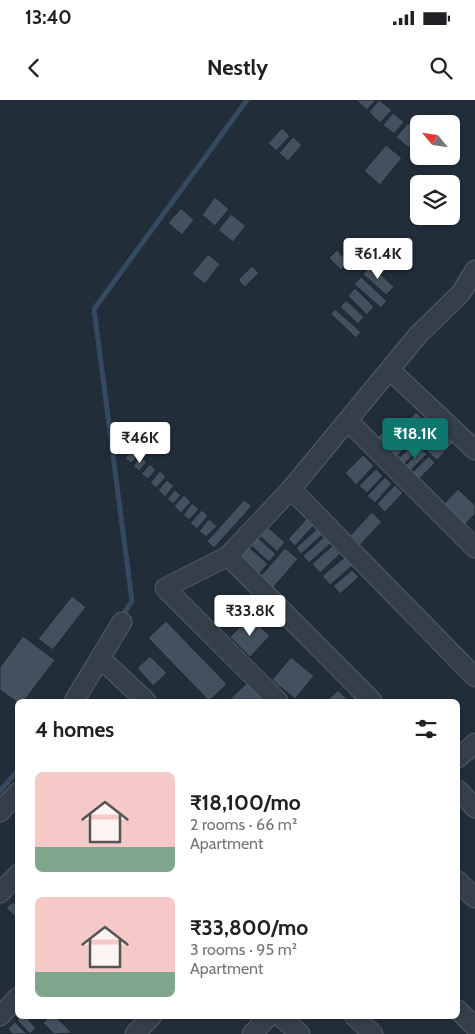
<!DOCTYPE html>
<meta charset="utf-8">
<style>
:root{--surface:#fff;--page:#f2f2f2;--text:#202124;--muted:#757577;--accent:#0f766e}
body{margin:0;font-family:Cabin,sans-serif;background:var(--page);color:var(--text);height:100vh;display:flex;flex-direction:column;font-size:19px;white-space:nowrap}
*{box-sizing:border-box;margin:0}
p{font-size:16px;color:var(--muted)}
.icon{flex:none;width:28px;height:28px;fill:none;stroke:currentColor;stroke-width:2;stroke-linecap:round;stroke-linejoin:round}
.map{position:relative;flex:1;overflow:hidden}
.details{position:absolute;left:15px;top:599px;width:445px;height:320px;display:flex;flex-direction:column;background:var(--surface);border-radius:8px;box-shadow:0 1px 4px #0004}
.details>*{flex:none}
.needle{width:32px;rotate:299deg}
.buttons{position:absolute;left:410px;top:15px;display:grid;gap:10px}
.buttons a{display:grid;place-items:center;width:50px;height:50px;border-radius:8px;background:var(--surface);box-shadow:0 1px 4px #0004;font-size:25px}
.price{position:absolute;translate:-50% -42px;padding:0 11px;border-radius:5px;background:#fff;color:#222;font-size:16px;line-height:32px;filter:drop-shadow(0 1px 2px #0008)}
.price::after{content:'';position:absolute;left:50%;top:30px;width:15px;height:11px;margin-left:-8px;background:inherit;clip-path:polygon(0 0,100% 0,50% 100%)}
.price.selected{background:var(--accent);color:#fff}
ul{padding:0;list-style:none}
li{display:flex;align-items:center;gap:15px;height:125px;padding:0 20px}
li span{display:grid;place-items:center;flex:none;width:140px;height:100px;border-radius:8px;color:#555}
li>.icon{margin-inline-start:auto}
span .icon{width:60px;height:60px;fill:#fffc;stroke-width:1}
li b{font-size:21px}
h2{display:flex;justify-content:space-between;align-items:center;height:60px;padding:0 20px;font-size:21px}
.status{display:flex;justify-content:space-between;align-items:center;height:35px;padding:0 25px;background:var(--surface);direction:ltr}
.status svg{height:14px;fill:currentColor}
header{display:flex;justify-content:space-between;align-items:center;height:65px;padding:0 20px;background:var(--surface);font-size:22px;font-weight:700}
.map>svg:first-child{display:block}
.lines{fill:none;stroke-linecap:round;stroke-linejoin:round}
.stream{stroke:#354a62;stroke-width:5}
.building{fill:#43505e;stroke:#1d2631}
.street-casing{stroke:#535d68;stroke-width:21}
.street{stroke:#353f4a;stroke-width:19}
</style>
<div class="status"><b>13:40</b><svg viewBox="0 0 49 12"><path d="M0 12V9h3v3zM5 12V6h3v6zM10 12V3h3v9zM15 12V0h3v12zM26 1h20v11H26zM47 4h2v5h-2z"/></svg></div>
<header><svg class="icon" aria-label="back" viewBox="0 0 24 24"><path d="M15 5l-7 7 7 7"/></svg>Nestly<svg class="icon" aria-label="search" viewBox="0 0 24 24"><circle cx="10" cy="10" r="6"/><path d="M15 15l6 6"/></svg></header>
<div class="map">
<svg width="475" height="934" viewBox="0 0 475 934">
<rect width="100%" height="100%" fill="#222d3a"/>
<g class="lines">
<g class="stream">
<path d="M121 518 132 501 94 209 247 0"/>
<path d="M0 691 18 670"/>
</g>
</g>
<g class="building">
<path d="M356 0H376L367 10Z"/>
<path d="M379 0 392 10 380 23 369 12Z"/>
<path d="M393 13 404 22 394 34 383 25Z"/>
<path d="M408 23 419 32V36L409 48 396 37Z"/>
<path d="M282 28 290 36 276 51 268 43Z"/>
<path d="M293 37 302 45 288 61 279 53Z"/>
<path d="M419 39V56H437L427 67 409 49Z"/>
<path d="M386 45 402 58 380 85 364 71Z"/>
<path d="M215 97 229 109 215 126 202 115Z"/>
<path d="M419 102V116H431L423 127 408 117Z"/>
<path d="M181 108 194 120 182 135 168 123Z"/>
<path d="M231 114 246 126 233 142 218 130Z"/>
<path d="M337 150 348 162 341 170 329 158Z"/>
<path d="M208 154 220 164 205 184 192 174Z"/>
<path d="M371 165 394 187 386 195 363 174Z"/>
<path d="M252 166 259 173 245 187 238 180Z"/>
<path d="M361 177 387 201 381 208 354 184Z"/>
<path d="M355 188 374 207 367 215 348 196Z"/>
<path d="M346 200 364 217 358 224 340 207Z"/>
<path d="M335 209 361 232 356 238 331 214Z"/>
<path d="M416 312 422 318 411 330 405 325Z"/>
<path d="M424 319 430 324 416 339 411 333Z"/>
<path d="M389 325 393 329 380 343 376 339Z"/>
<path d="M431 326 436 331 422 345 417 340Z"/>
<path d="M398 328 405 334 388 353 381 347Z"/>
<path d="M440 332 453 343 437 360 425 349Z"/>
<path d="M405 337 411 342 394 359 388 353Z"/>
<path d="M413 344 419 350 403 365 398 359Z"/>
<path d="M134 349 140 354 131 363 125 358Z"/>
<path d="M421 349 427 354 409 372 404 367Z"/>
<path d="M363 355 374 366 356 385 345 373Z"/>
<path d="M429 356 435 363 418 380 412 373Z"/>
<path d="M141 357 147 362 139 371 133 366Z"/>
<path d="M150 364 156 370 148 379 141 374Z"/>
<path d="M376 369 383 376 367 393 359 386Z"/>
<path d="M160 371 166 377 156 388 150 383Z"/>
<path d="M385 377 392 384 375 403 367 396Z"/>
<path d="M167 380 174 386 165 397 158 390Z"/>
<path d="M395 385 403 393 385 412 377 404Z"/>
<path d="M458 389 475 405V414L463 427 441 407Z"/>
<path d="M175 390 181 395 173 404 167 399Z"/>
<path d="M184 395 191 402 181 413 174 406Z"/>
<path d="M244 400 252 406 214 448 207 441Z"/>
<path d="M192 403 199 409 189 420 183 415Z"/>
<path d="M202 410 208 416 197 429 190 423Z"/>
<path d="M372 412 382 422 358 447 348 438Z"/>
<path d="M310 415 317 422 295 446 288 439Z"/>
<path d="M209 419 217 426 206 437 199 431Z"/>
<path d="M265 425 285 442 277 452 258 434Z"/>
<path d="M318 428 323 434 301 454 296 448Z"/>
<path d="M326 435 332 442 309 463 303 456Z"/>
<path d="M256 436 276 454 269 462 249 444Z"/>
<path d="M247 445 268 464 258 475 237 456Z"/>
<path d="M332 446 340 454 320 473 312 464Z"/>
<path d="M285 448 298 459 272 489 259 478Z"/>
<path d="M346 456 353 465 330 485 322 476Z"/>
<path d="M352 470 359 477 340 494 333 486Z"/>
<path d="M72 496 86 507 53 550 38 539Z"/>
<path d="M250 517 270 536 250 557 230 537Z"/>
<path d="M166 521 227 584 209 601 148 538Z"/>
<path d="M23 536 55 560 24 601H18V603L0 590V567Z"/>
<path d="M150 556 167 573 153 586 137 568Z"/>
<path d="M291 557 314 576 295 599 272 580Z"/>
<path d="M247 583 265 601H228Z"/>
<path d="M338 590 347 599 345 601H327Z"/>
<path d="M13 802 18 807V819L6 808Z"/>
<path d="M21 916H25L36 928 30 934 17 920Z"/>
<path d="M49 916H55L72 933 54 934 43 923Z"/>
<path d="M15 922 27 934H12L8 929Z"/>
</g>
<g class="lines">
<g class="street-casing">
<g id="street">
<path d="M390 270 475 350"/>
<path d="M349 322 475 448"/>
<path d="M291 389 475 577"/>
<path d="M228 456 372 601"/>
<path d="M100 558 146 601"/>
<path d="M74 601 122 522"/>
<path d="M278 601 165 488 228 456 291 389 418 235 461 193 475 170"/>
<path d="M458 658 475 643"/>
<path d="M458 690 475 708"/>
<path d="M0 712 18 692"/>
<path d="M458 781 475 798"/>
<path d="M0 793 18 774"/>
<path d="M458 910 475 927"/>
<path d="M0 916 18 897"/>
<path d="M280 916 300 934"/>
<path d="M354 916 373 934"/>
<path d="M135 934 152 916"/>
<path d="M252 934 269 916"/>
</g>
</g>
<use href="#street" class="street"/>
</g>
</svg>
<div class="buttons">
<a><svg class="needle" viewBox="-14 -14 28 28"><path d="M0-13l5 13h-10z" fill="#e53935"/><path d="M0 13l5-13h-10z" fill="#757577"/></svg></a>
<a><svg class="icon" aria-label="layers" viewBox="0 0 24 24"><path d="M12 4l9 5-9 5-9-5zM3 14l9 5 9-5"/></svg></a>
</div>
<b class="price" style="left:378px;top:180px">₹61.4K</b>
<b class="price selected" style="left:415px;top:360px">₹18.1K</b>
<b class="price" style="left:140px;top:364px">₹46K</b>
<b class="price" style="left:250px;top:537px">₹33.8K</b>
<section class="details">
<h2>4 homes<svg class="icon" aria-label="filters" viewBox="0 0 24 24"><path d="M4 7h16M4 17h16"/><circle cx="9" cy="7" r="2"/><circle cx="15" cy="17" r="2"/></svg></h2>
<ul>
<li><span style="background:linear-gradient(#f6c9c9 75%,#7fa58c 0)"><svg class="icon" aria-label="home" viewBox="0 0 24 24"><path d="M3 11l9-7 9 7M6 9v11h12V9"/></svg></span><div><b>₹18,100/mo</b><p>2 rooms · 66 m²</p><p>Apartment</p></div></li>
<li><span style="background:linear-gradient(#f6c9c9 75%,#7fa58c 0)"><svg class="icon" aria-label="home" viewBox="0 0 24 24"><path d="M3 11l9-7 9 7M6 9v11h12V9"/></svg></span><div><b>₹33,800/mo</b><p>3 rooms · 95 m²</p><p>Apartment</p></div></li>
</ul>
</section>
</div>
